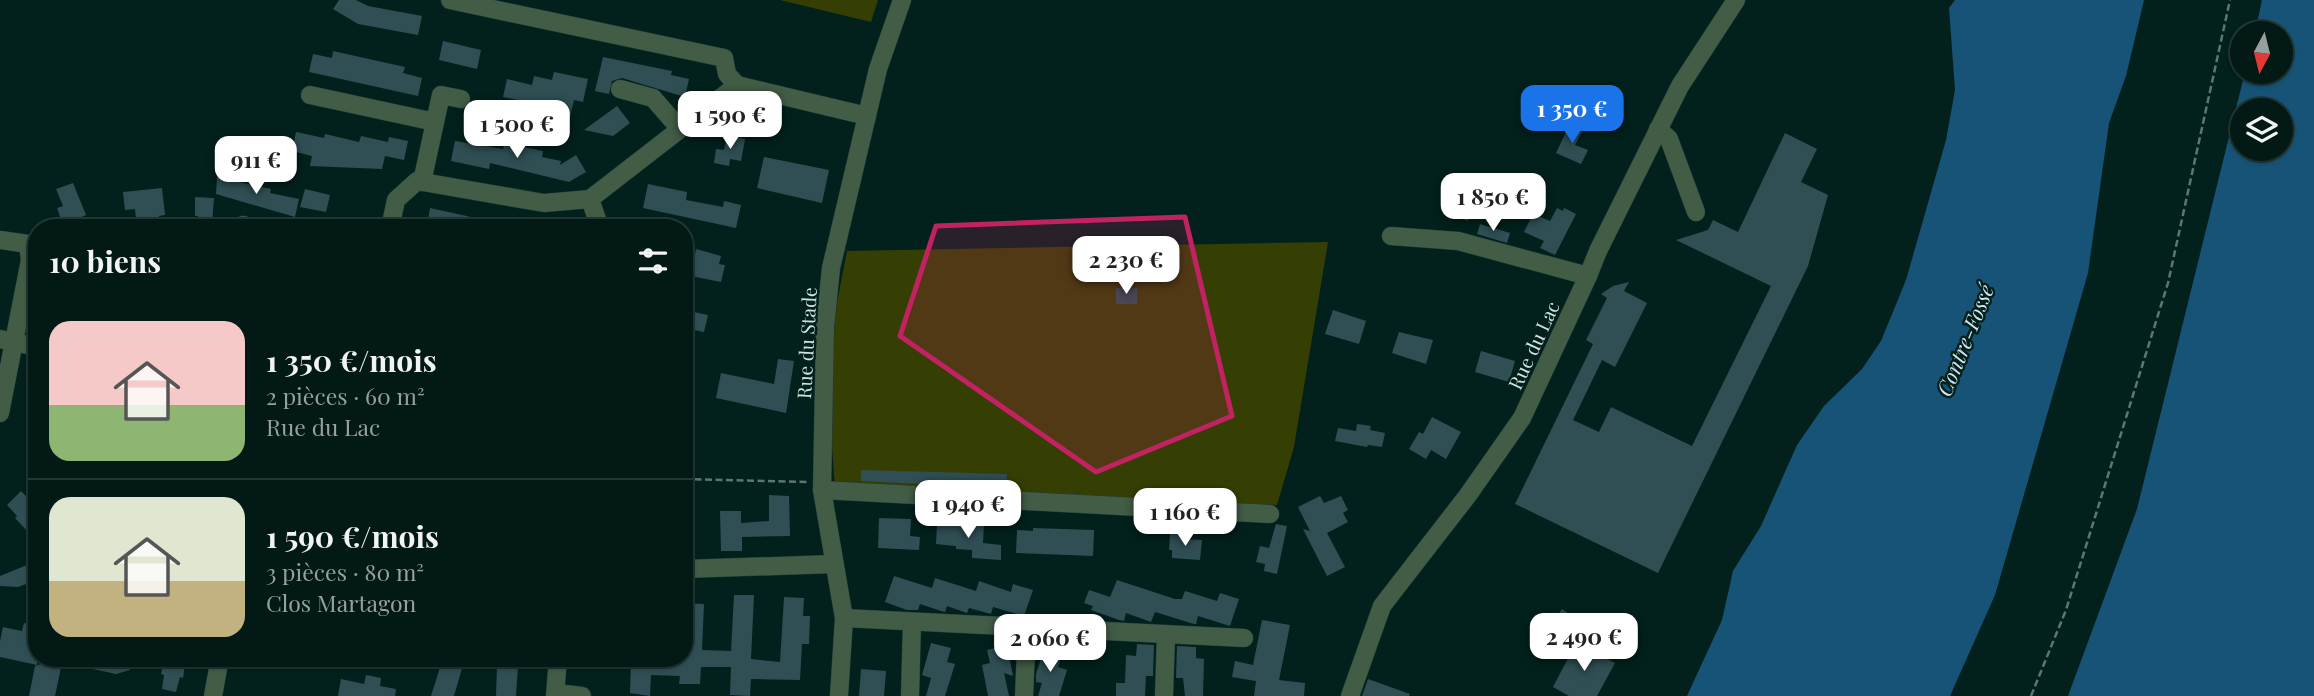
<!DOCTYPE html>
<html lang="fr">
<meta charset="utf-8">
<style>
:root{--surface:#021915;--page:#0c221e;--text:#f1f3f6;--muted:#96a0a0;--line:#233834;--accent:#1a73e8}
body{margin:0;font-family:"Playfair Display",serif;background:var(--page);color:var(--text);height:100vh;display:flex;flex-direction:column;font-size:26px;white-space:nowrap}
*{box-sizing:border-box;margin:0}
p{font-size:23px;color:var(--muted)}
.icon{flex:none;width:38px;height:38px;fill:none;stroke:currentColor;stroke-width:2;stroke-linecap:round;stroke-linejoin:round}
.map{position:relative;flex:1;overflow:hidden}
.details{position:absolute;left:28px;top:219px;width:665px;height:448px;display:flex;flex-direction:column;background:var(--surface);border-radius:28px;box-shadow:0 2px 5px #0004,0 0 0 2px var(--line)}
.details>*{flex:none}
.needle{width:46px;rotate:187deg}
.controls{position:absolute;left:2230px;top:21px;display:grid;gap:14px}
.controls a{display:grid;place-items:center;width:63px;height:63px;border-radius:50%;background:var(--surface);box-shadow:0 2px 5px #0004,0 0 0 2px var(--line);font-size:35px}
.price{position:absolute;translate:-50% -60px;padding:0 16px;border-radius:14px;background:#fff;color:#222;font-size:23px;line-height:46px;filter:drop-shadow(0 2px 4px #0008)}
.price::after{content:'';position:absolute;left:50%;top:42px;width:21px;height:16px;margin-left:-10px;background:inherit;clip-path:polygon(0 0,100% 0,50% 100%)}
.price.current{background:var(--accent);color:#fff}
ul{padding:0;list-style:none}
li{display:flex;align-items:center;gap:21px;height:175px;padding:0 21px}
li+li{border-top:2px solid var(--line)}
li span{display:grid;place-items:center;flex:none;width:196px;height:140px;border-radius:21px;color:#555}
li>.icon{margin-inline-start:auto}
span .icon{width:84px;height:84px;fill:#fffc;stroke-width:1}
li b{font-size:30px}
h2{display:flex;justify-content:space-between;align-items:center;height:84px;padding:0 21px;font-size:30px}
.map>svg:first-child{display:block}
.green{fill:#363f03}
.water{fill:#165376;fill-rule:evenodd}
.building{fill:#2f4f54}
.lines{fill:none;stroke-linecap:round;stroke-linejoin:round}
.minor-casing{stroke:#1f3c37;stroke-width:19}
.path{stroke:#5d7671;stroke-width:2.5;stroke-dasharray:7 3.5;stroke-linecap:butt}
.minor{stroke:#425c46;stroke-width:18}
.marked{fill:#c32262;fill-opacity:0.2;stroke:#c32262;stroke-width:5;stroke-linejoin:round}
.labels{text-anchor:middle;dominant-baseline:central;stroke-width:5;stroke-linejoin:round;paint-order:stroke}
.street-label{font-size:19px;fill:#d2e3df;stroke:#02211c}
.water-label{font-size:21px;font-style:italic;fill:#d4e6f4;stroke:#02211c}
</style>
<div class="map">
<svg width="2314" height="696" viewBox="0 0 2314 696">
<rect width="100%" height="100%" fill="#02211c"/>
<g class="green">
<path d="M780 0H878L871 22Z"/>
<path d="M1328 242 1294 447 1277 505 836 497C830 439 829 378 835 320 837 297 843 274 847 251Z"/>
</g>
<g class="water">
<path d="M1955 0H2144L2126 76 2109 123 2088 273 1995 595 1950 696H1687L1722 620 1733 571 1761 526 1797 445 1824 406 1862 369 1881 341 1906 280 1946 140 1955 90 1949 8Z"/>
<path d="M2262 0H2314V696H2068L2137 509 2245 72H2280V33H2255ZM2242 110H2280V149H2242Z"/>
</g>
<g class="building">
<path d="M339 0H356L368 6 422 16 418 35 358 24 333 9Z"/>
<path d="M443 41 481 50 477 69 439 60Z"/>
<path d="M333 51 405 67 403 73 422 78 418 96 309 72 313 54 332 58Z"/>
<path d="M603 57 672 71 671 75 689 79 685 97 622 78 612 81 609 94 595 91Z"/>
<path d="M554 72 588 79 583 102 574 100 568 126 553 123 555 113 549 112 551 107 503 97 507 79 532 85 534 76 552 80Z"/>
<path d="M617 106 630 123 613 136 584 130Z"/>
<path d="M1570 124 1583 130 1575 145 1588 150 1581 164 1556 153Z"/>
<path d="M296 132 324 138 325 134 359 142 361 136 388 142 389 137 408 141 404 160 385 156 382 169 310 166 312 156 292 151Z"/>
<path d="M1785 133 1817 149 1801 182 1828 195 1808 266 1658 573 1515 504 1593 344 1586 340 1607 298 1601 294 1613 286 1629 282 1624 291 1647 303 1615 367 1602 360 1573 420 1599 432 1611 407 1692 446 1771 286 1676 240 1708 230 1713 220 1738 232Z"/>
<path d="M727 135 745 139 741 161 730 159 729 166 714 163 716 149 724 150Z"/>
<path d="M455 141 503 149 505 143 543 151 542 157 561 161 560 165 576 155 586 172 569 182 490 163 489 169 451 161Z"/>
<path d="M764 157 829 170 822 203 757 188Z"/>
<path d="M1463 174 1484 182 1468 221 1448 213Z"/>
<path d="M217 177H235V181L271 189 270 193 299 199 295 217 216 194Z"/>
<path d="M73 183 86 215 75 220 78 228H64L57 208 63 206 56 189Z"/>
<path d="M648 184 687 192 686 200 723 207 724 201 741 205 736 228 643 208Z"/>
<path d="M162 188 165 215 159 216 160 226 137 228 135 209 125 210 123 192Z"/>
<path d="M305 189 330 195 326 212 300 207Z"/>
<path d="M195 197 214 198 212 224H197L198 216H195Z"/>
<path d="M430 208 471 217 468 228H427Z"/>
<path d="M1557 208 1563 211 1564 208 1576 214 1555 255 1540 248 1544 241 1524 232 1533 214 1550 221Z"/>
<path d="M1480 224 1510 233 1507 243 1477 234Z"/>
<path d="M696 249 721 256 719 264 725 265 721 282 691 276Z"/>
<rect x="1116" y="288" width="21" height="16"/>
<path d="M684 310 708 315 704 332 684 328Z"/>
<path d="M1333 310 1366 321 1359 344 1325 334Z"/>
<path d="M1399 332 1433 340 1426 364 1392 353Z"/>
<path d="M1481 351 1515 361 1509 382 1475 372Z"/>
<path d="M778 359 794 361 786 413 716 398 721 373 774 384Z"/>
<path d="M1432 417 1461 432 1446 459 1431 450 1426 459 1409 449 1419 432 1423 434Z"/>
<path d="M1357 424 1371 426 1370 430 1385 433 1382 447 1368 445 1367 447 1335 441 1338 428 1356 431Z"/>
<path d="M861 470 1007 474 1006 488 861 481Z"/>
<path d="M37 484V528L30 534 15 518 17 516 7 505 21 491 28 498Z"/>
<path d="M769 495 789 496 790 536 742 537V551H721L720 511H741V523L769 521Z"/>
<path d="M1320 496 1324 503 1341 496 1348 510 1343 513 1348 522 1327 533 1345 567 1327 576 1303 529 1310 531 1298 507Z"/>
<path d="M879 518 911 519 910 536 920 537 919 550 878 548Z"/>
<path d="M956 522 984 523 983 543 1001 545V560L972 558V550L956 549V546L936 544 937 524 956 525Z"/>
<path d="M1276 524 1287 526 1277 574 1264 571 1265 564 1256 562 1260 546 1269 548Z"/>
<path d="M1033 528 1094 530 1093 556 1016 553 1017 530 1033 531Z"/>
<path d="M1170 534H1184L1183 539 1202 540 1200 560 1172 558V550H1169Z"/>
<path d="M37 561V580L18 587 0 586V576Z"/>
<path d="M894 576 932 588 935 578 976 591 979 581 1011 592 1013 584 1033 590 1024 616 993 607 991 614 969 608 967 613 947 606 945 612 941 611 920 604 918 610H907L885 602Z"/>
<path d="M1117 580 1175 599H1182L1185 591 1217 601 1220 593 1239 599 1230 626 1198 616 1196 624H1194L1155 612 1151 622 1126 613 1124 621 1119 620 1091 610 1093 606 1084 603 1089 590 1110 597Z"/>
<path d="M734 595H754L751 659 780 662 784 597 804 598 803 616H810L809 644H802L800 680 751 679 750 696 730 695 731 667H701L700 684H679L680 676 651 675 650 696 630 693 631 658 680 661 681 658H684V603L704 604 702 650 731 651Z"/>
<path d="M1562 609 1587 627 1576 642 1552 624Z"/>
<path d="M1262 620 1290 625 1279 680 1305 683 1304 696H1254L1256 681 1232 677 1235 661 1253 665Z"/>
<path d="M24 623 37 626V665L0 657V641L3 627 22 631Z"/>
<path d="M931 643 951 648 947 662 955 664 945 696H926L931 678 922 675Z"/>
<path d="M1576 643 1615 663 1597 696H1569L1553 687Z"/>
<path d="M1137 644 1154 645 1153 676H1146L1145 696H1116V683H1125L1126 655 1136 656Z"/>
<path d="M1007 645 1013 676 1004 673 1009 696H988L982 665 990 663 987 650Z"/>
<path d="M1177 646 1196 647V658L1204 659 1203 696H1185L1183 678H1176Z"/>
<path d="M1044 649 1062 654 1058 667 1067 670 1059 696H1038L1042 683 1036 682V674Z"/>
<path d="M60 658H63L55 696H29L35 666Z"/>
<path d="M69 658H126L130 670 116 674 69 664Z"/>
<path d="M164 658H186L183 678 180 677 176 692 162 689 164 675 161 674Z"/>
<path d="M443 658H465L454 696H431Z"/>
<path d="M497 665H518L516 696H496Z"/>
<path d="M861 669 886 671 884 696H859Z"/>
<path d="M366 675 381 678 380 686 396 689 395 696H338L341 679 364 684Z"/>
<path d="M1368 679 1410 694 1409 696H1362Z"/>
</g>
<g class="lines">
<g class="minor-casing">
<g id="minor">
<path d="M450 0 724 58 727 74 737 85"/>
<path d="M620 89 653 98 680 129"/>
<path d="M310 95 435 122 422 182"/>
<path d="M435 122 441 95 461 99"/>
<path d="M1658 129 1669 139 1696 212"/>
<path d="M590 199 600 228"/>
<path d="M243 225 254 228"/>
<path d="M390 228 396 200 417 181 544 203 590 199 737 85 867 116"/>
<path d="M1391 236 1458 241 1588 276"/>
<path d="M0 240 28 244 30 260 0 413"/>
<path d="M0 339 37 347"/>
<path d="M822 490 1270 514"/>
<path d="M684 569 834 564"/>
<path d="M844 618 1244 638"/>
<path d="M556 693 582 696"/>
<path d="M213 696 220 658"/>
<path d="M555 696 558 658"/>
<path d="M839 696 844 618 822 490 825 327 831 268 878 69 902 0"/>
<path d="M910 696 912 622"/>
<path d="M1024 696 1027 627"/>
<path d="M1164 696 1166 634"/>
<path d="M1350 696 1382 606 1468 495 1522 418 1588 276 1598 251 1680 86 1736 0"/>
</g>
</g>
<g class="path">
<path d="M684 479 807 482"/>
<path d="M2031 696 2066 610 2168 283 2230 0"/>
</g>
<use href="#minor" class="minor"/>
</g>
<path class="marked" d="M1185 217 1232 416 1096 472 900 336 936 226Z"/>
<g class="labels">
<g class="street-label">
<text transform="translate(806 343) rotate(-87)">Rue du Stade</text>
<text transform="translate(1533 345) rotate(-65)">Rue du Lac</text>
</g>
<g class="water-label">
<text transform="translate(1964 340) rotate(-68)">Contre-Fossé</text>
</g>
</g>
</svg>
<div class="controls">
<a><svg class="needle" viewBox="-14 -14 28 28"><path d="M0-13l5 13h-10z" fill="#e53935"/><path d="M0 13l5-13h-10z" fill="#96a0a0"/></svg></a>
<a><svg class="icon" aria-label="layers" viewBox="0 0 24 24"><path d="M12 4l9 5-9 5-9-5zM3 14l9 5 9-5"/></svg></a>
</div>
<b class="price current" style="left:1572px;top:145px">1 350 €</b>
<b class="price" style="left:730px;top:151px">1 590 €</b>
<b class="price" style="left:517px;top:160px">1 500 €</b>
<b class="price" style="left:256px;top:196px">911 €</b>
<b class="price" style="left:1493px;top:233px">1 850 €</b>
<b class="price" style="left:1126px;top:296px">2 230 €</b>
<b class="price" style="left:968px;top:540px">1 940 €</b>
<b class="price" style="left:1185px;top:548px">1 160 €</b>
<b class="price" style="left:1584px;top:673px">2 490 €</b>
<b class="price" style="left:1050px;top:674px">2 060 €</b>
<section class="details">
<h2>10 biens<svg class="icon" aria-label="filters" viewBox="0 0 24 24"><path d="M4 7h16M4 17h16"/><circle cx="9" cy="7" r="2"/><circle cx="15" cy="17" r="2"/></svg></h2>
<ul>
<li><span style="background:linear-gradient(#f6c9c9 60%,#8fb573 0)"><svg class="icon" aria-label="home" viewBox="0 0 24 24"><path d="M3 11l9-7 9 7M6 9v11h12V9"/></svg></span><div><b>1 350 €/mois</b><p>2 pièces · 60 m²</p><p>Rue du Lac</p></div></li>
<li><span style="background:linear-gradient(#dfe7d0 60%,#c2b280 0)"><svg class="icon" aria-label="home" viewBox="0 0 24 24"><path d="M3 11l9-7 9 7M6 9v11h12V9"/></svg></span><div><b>1 590 €/mois</b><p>3 pièces · 80 m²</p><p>Clos Martagon</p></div></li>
</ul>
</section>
</div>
